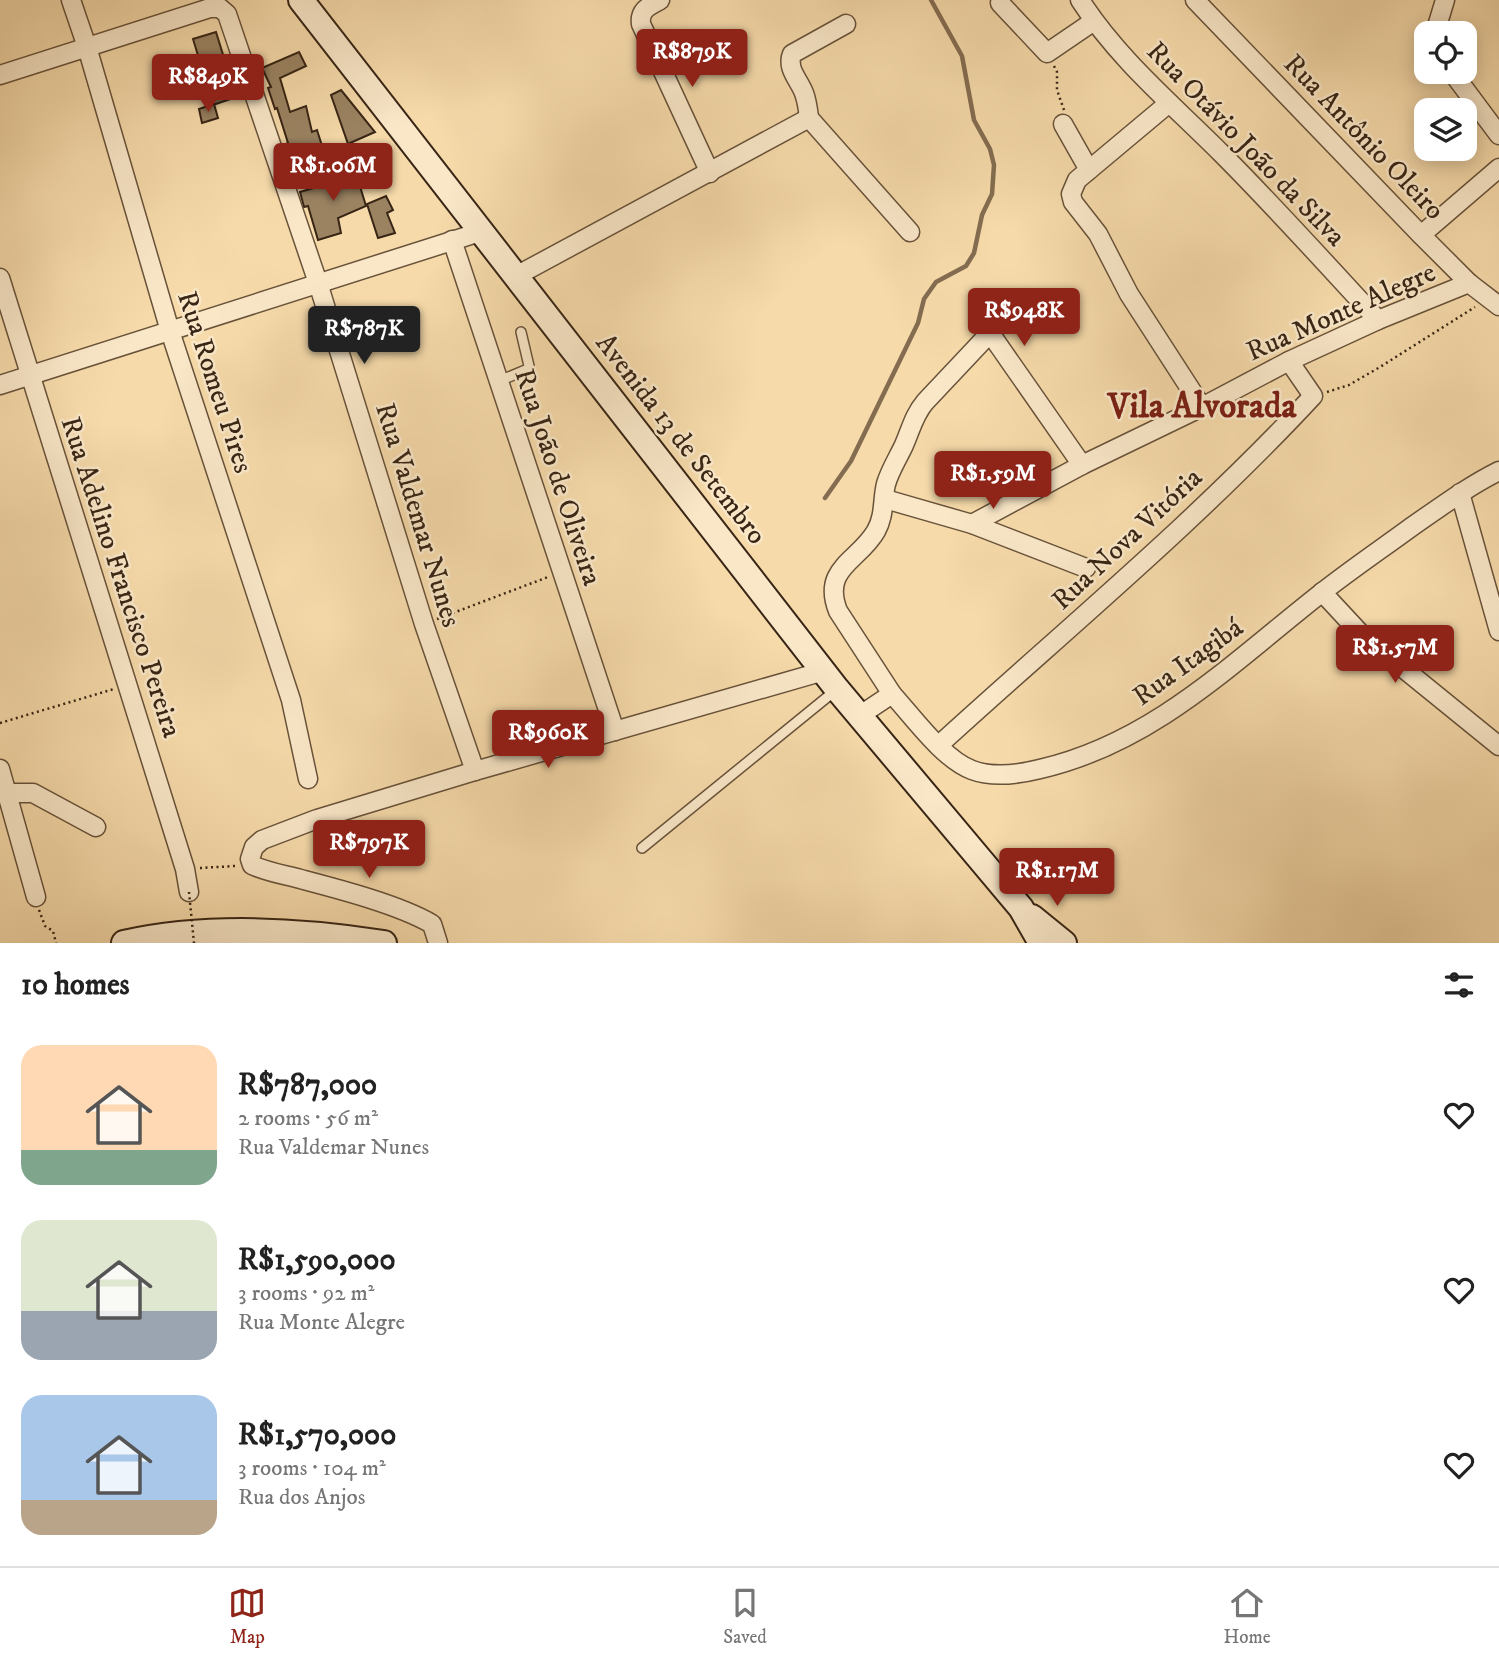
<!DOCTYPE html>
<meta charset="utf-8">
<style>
:root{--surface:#fff;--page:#f2f2f2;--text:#222;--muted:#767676;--line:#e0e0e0;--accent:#8f2418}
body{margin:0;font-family:"IM FELL DW Pica",serif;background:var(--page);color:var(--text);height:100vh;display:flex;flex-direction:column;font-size:26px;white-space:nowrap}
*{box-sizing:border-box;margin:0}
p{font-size:23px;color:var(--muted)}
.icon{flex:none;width:38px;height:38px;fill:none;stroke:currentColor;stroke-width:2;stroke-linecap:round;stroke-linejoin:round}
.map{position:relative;height:943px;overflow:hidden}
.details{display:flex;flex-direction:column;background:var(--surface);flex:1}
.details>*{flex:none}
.buttons{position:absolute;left:1414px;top:21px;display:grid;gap:14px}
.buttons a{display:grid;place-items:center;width:63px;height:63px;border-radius:14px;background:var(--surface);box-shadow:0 4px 18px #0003;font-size:35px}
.price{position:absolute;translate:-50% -60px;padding:0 16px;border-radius:7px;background:var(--accent);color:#fff;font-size:23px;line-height:46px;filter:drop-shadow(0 2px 4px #0008)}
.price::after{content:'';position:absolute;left:50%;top:42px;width:21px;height:16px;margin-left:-10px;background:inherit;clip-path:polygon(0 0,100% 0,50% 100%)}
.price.on{background:#222;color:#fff}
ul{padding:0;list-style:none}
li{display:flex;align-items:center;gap:21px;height:175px;padding:0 21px}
li span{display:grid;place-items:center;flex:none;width:196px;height:140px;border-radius:21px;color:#555}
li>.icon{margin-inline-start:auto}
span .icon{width:84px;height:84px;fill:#fffc;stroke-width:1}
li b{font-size:30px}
h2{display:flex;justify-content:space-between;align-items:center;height:84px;padding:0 21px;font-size:30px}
.tab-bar{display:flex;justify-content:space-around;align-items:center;height:98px;border-top:2px solid var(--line);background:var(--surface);font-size:19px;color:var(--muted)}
.tab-bar a{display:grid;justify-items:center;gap:4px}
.tab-bar .on{color:var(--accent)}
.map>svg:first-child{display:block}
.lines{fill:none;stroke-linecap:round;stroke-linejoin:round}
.stream{stroke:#836c50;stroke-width:4.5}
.building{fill:#9b8362;stroke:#382515;stroke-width:2}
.lane-casing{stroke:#68523a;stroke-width:12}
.street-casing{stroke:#68523a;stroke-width:21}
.secondary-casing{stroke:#382515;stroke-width:28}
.path{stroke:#382515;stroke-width:2.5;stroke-dasharray:2 3.5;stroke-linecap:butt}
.lane{stroke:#f9e7c8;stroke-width:9}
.street{stroke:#f9e7c8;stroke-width:18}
.secondary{stroke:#f9e7c8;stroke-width:24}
.path-bridge{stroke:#382515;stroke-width:2.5;stroke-dasharray:2 3.5;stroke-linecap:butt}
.labels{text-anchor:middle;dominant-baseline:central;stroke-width:5;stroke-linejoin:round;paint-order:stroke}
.street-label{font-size:28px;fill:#382515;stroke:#f9e7c8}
.district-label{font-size:35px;font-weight:bold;fill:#7a1f14;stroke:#f9e7c8}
</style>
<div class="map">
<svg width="1499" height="943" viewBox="0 0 1499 943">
<rect width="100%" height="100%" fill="#f6daaa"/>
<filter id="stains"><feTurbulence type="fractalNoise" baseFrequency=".00286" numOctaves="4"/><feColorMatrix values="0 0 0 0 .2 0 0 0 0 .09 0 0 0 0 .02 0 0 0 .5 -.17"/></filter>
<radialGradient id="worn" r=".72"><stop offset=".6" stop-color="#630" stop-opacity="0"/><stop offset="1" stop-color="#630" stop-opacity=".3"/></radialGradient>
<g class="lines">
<path class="stream" d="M825 498 851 461 918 323 924 299 936 282 966 266 974 253 982 215 992 194 994 165 990 149 974 120 962 56 931 0"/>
</g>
<g class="building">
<path d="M216 32 225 61 231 60 242 95 213 105 193 39Z"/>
<path d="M299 52 306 66 280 78 290 112 306 106 312 132 317 130 323 149 289 161 284 145 288 143 277 108 275 109 268 88 271 87 262 68Z"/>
<path d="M341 90 375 132 348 144 331 95Z"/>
<path d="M214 104 218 118 202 123 199 109Z"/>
<path d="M354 167 366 206 338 218 341 233 318 240 308 206 304 207 300 192 344 179 342 172Z"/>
<path d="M386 196 393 210 387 213 395 233 378 238 367 204Z"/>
</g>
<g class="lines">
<g class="lane-casing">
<g id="lane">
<path d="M499 381 528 369 529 366 521 332"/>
<path d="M642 848 836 690"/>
</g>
</g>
<g class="street-casing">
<g id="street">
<path d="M71 0 87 47 170 331 291 700 308 779"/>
<path d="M660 0C649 6 639 10 641 24L710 173"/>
<path d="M1080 0C1118 59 1172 104 1221 153 1275 207 1326 264 1378 320"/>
<path d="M1195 0 1421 235 1469 283 1499 306"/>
<path d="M1000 3 1047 53 1094 21"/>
<path d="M1435 33 1445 0"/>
<path d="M1452 72 1499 135"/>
<path d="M0 75 210 8H220L227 14 318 283 424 624 475 771"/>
<path d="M1169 103 1077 180 1071 194 1073 202 1098 234 1129 294 1202 407"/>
<path d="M809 118C808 109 807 101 804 93 799 80 786 68 792 54L846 24"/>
<path d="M1063 124 1089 170"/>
<path d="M1421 235 1499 168"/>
<path d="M452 240 615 731"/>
<path d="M516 276 809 118 910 232"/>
<path d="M0 278 185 869 189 892"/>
<path d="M990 333 1017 308"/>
<path d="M0 385 480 232"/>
<path d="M1460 493 1499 631"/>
<path d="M885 499 972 524 1086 568"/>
<path d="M972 524 1082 465 1202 407 1289 361 1378 320 1469 283"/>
<path d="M1322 592 1361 634 1499 746"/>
<path d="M892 694 838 611C821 568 859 561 876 531 885 515 882 500 886 484 890 470 898 458 904 445 911 429 914 415 925 402L990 333 1082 465"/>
<path d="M859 716 892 694C914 718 943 759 972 770 993 778 1020 774 1040 769 1153 743 1232 663 1320 594 1349 571 1380 550 1410 528 1439 508 1467 487 1499 471"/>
<path d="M939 745C1065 630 1197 521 1313 396L1289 361"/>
<path d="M0 769 36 897"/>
<path d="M7 793H33L96 827"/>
<path d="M438 943 432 924C399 905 342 890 304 880 287 875 269 873 252 865L250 859 254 847 262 840 317 819 475 771 824 671"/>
</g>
</g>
<g class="secondary-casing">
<g id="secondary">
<path d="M301 0 837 689 1021 908 1041 943"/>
<path d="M1032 917 1064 943"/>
<path d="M124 943C208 924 300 930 384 943"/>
</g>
</g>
<g class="path">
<path d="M1054 66 1057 72V90L1064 110"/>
<path d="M1327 392 1349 385 1380 367 1475 307"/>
<path d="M437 619 548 577"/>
<path d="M0 723 114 689"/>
<path d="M200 868 235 866"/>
<path d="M39 910 45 926 53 931 56 943"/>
</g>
<use href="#lane" class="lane"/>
<use href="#street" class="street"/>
<use href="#secondary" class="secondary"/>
<path class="path-bridge" d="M189 892 194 943"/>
</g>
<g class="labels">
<g class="street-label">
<text transform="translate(1364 137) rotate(46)">Rua Antônio Oleiro</text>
<text transform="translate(1246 144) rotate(46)">Rua Otávio João da Silva</text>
<text transform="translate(1341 312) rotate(-24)">Rua Monte Alegre</text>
<text transform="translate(215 382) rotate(72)">Rua Romeu Pires</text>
<text transform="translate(681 439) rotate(52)">Avenida 13 de Setembro</text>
<text transform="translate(558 477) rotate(72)">Rua João de Oliveira</text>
<text transform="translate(418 515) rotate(73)">Rua Valdemar Nunes</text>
<text transform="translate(1127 539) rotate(-43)">Rua Nova Vitória</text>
<text transform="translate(121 577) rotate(72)">Rua Adelino Francisco Pereira</text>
<text transform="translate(1188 662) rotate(-36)">Rua Itagibá</text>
</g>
<g class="district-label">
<text x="1202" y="407">Vila Alvorada</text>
</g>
</g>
<rect width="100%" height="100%" filter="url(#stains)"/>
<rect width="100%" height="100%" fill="url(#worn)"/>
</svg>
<div class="buttons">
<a><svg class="icon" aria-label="locate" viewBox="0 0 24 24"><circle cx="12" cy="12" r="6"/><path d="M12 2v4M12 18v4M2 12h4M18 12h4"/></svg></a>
<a><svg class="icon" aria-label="layers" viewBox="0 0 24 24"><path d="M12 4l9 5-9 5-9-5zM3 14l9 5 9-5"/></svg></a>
</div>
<b class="price" style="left:692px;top:89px">R$879K</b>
<b class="price" style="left:208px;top:114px">R$849K</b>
<b class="price" style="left:333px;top:203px">R$1.06M</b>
<b class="price" style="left:1024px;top:348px">R$948K</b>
<b class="price on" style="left:364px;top:366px">R$787K</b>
<b class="price" style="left:993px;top:511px">R$1.59M</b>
<b class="price" style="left:1395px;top:685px">R$1.57M</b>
<b class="price" style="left:548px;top:770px">R$960K</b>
<b class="price" style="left:369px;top:880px">R$797K</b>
<b class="price" style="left:1057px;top:908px">R$1.17M</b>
</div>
<section class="details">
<h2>10 homes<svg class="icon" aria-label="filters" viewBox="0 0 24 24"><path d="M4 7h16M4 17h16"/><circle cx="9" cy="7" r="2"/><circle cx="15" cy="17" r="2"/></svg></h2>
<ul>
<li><span style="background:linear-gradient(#ffd9b3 75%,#7fa58c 0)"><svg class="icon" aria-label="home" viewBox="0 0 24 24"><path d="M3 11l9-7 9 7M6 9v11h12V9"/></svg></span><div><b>R$787,000</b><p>2 rooms · 56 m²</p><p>Rua Valdemar Nunes</p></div><svg class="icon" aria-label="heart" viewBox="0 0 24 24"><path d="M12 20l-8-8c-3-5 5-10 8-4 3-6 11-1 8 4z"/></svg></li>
<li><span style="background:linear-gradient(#dfe7d0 65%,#9aa5b1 0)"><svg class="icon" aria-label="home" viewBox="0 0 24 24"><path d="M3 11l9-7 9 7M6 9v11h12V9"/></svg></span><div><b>R$1,590,000</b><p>3 rooms · 92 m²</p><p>Rua Monte Alegre</p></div><svg class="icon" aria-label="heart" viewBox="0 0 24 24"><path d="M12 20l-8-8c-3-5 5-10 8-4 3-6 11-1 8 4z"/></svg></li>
<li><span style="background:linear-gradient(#a9c7e8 75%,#b9a48a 0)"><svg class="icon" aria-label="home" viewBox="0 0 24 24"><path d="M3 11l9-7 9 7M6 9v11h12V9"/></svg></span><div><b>R$1,570,000</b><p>3 rooms · 104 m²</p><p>Rua dos Anjos</p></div><svg class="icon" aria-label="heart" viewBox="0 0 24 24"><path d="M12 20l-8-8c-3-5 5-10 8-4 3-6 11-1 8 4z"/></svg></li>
</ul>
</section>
<nav class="tab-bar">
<a class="on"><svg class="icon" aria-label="map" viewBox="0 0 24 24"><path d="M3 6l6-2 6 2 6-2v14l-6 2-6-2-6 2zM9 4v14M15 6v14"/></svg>Map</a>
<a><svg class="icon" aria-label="saved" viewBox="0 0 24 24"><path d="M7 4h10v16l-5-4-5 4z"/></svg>Saved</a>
<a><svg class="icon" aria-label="home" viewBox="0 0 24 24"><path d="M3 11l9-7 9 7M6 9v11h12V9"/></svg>Home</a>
</nav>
